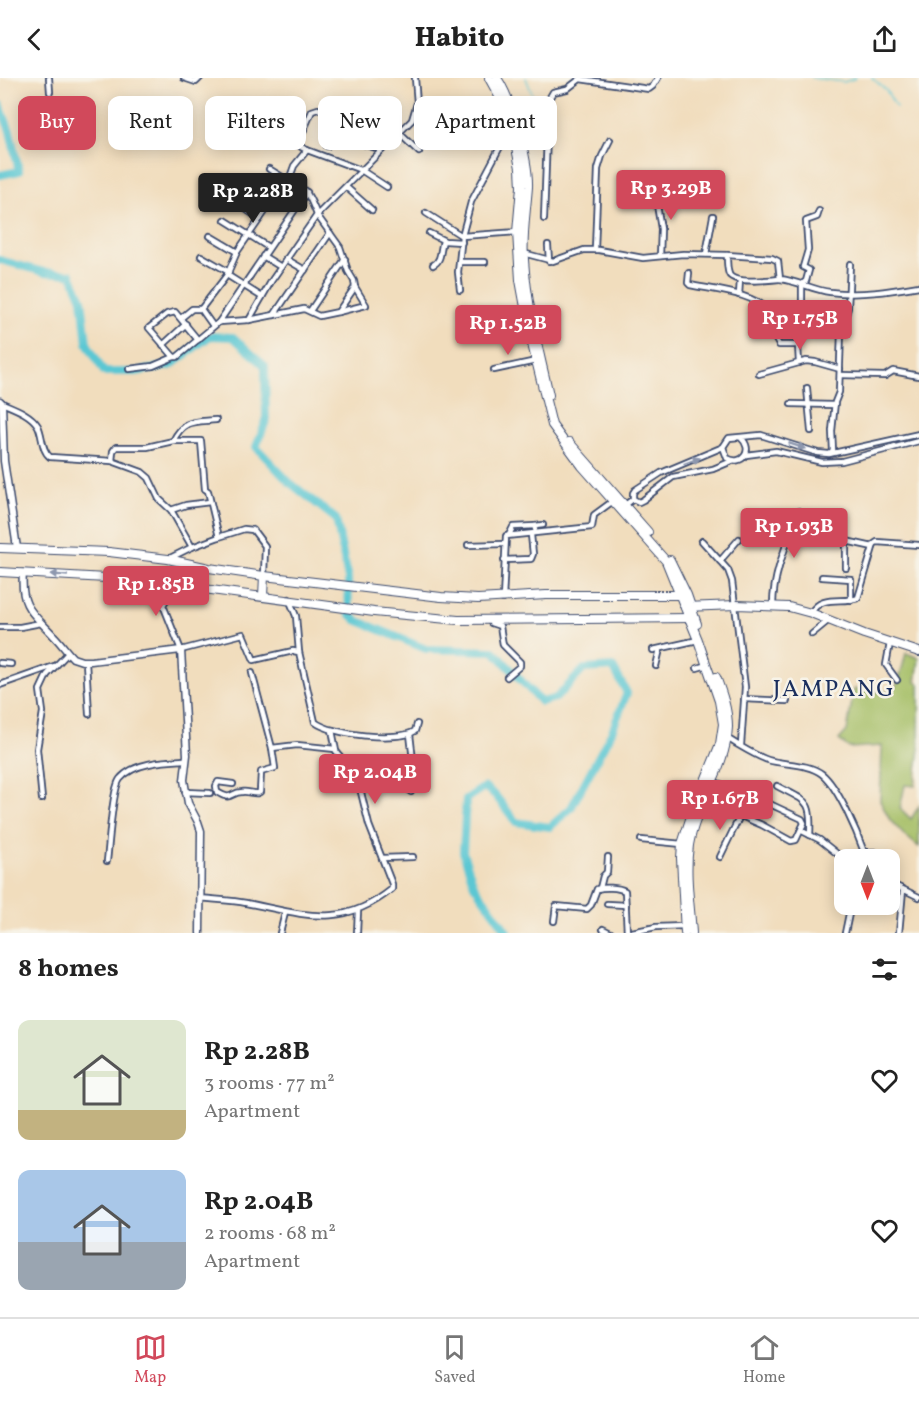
<!DOCTYPE html>
<meta charset="utf-8">
<style>
:root{--surface:#fff;--page:#f2f2f2;--text:#222;--muted:#767676;--line:#e0e0e0;--accent:#d1495b}
body{margin:0;font-family:Vollkorn,serif;background:var(--page);color:var(--text);height:100vh;display:flex;flex-direction:column;font-size:22px;white-space:nowrap}
*{box-sizing:border-box;margin:0}
p{font-size:20px;color:var(--muted)}
.icon{flex:none;width:33px;height:33px;fill:none;stroke:currentColor;stroke-width:2;stroke-linecap:round;stroke-linejoin:round}
.map{position:relative;height:855px;overflow:hidden}
.side{display:flex;flex-direction:column;background:var(--surface);flex:1}
.side>*{flex:none}
.hud{position:absolute;left:18px;top:18px;width:600px;height:54px;display:flex;gap:12px}
.needle{width:39px;rotate:180deg}
.buttons{position:absolute;left:834px;top:771px;display:grid;gap:12px}
.buttons a{display:grid;place-items:center;width:66px;height:66px;border-radius:12px;background:var(--surface);box-shadow:0 3px 15px #0003;font-size:30px}
.price{position:absolute;translate:-50% -51px;padding:0 14px;border-radius:6px;background:var(--accent);color:#fff;font-size:20px;line-height:39px;filter:drop-shadow(0 2px 3px #0008)}
.price::after{content:'';position:absolute;left:50%;top:36px;width:18px;height:14px;margin-left:-9px;background:inherit;clip-path:polygon(0 0,100% 0,50% 100%)}
.price.active{background:#222;color:#fff}
ul{padding:0;list-style:none}
li{display:flex;align-items:center;gap:18px;height:150px;padding:0 18px}
li span{display:grid;place-items:center;flex:none;width:168px;height:120px;border-radius:12px;color:#555}
li>.icon{margin-inline-start:auto}
span .icon{width:72px;height:72px;fill:#fffc;stroke-width:1}
li b{font-size:26px}
h2{display:flex;justify-content:space-between;align-items:center;height:72px;padding:0 18px;font-size:26px}
.tag{padding:0 21px;border-radius:12px;background:var(--surface);box-shadow:0 3px 15px #0003;font-size:21px;line-height:54px}
.tag.active{background:var(--accent);color:#fff}
header{display:flex;justify-content:space-between;align-items:center;height:78px;padding:0 18px;background:var(--surface);font-size:27px;font-weight:800}
.tab-bar{display:flex;justify-content:space-around;align-items:center;height:84px;border-top:2px solid var(--line);background:var(--surface);font-size:16px;color:var(--muted)}
.tab-bar a{display:grid;justify-items:center;gap:3px}
.tab-bar .active{color:var(--accent)}
.map>svg:first-child{display:block}
.green{fill:#a4be65;stroke:#607662;stroke-width:1.5}
.lines{fill:none;stroke-linecap:round;stroke-linejoin:round}
.stream{stroke:#5bc7d3;stroke-width:1.5}
.river{stroke:#5bc7d3;stroke-width:8}
.minor-casing{stroke:#3b496c;stroke-width:8}
.tertiary-casing{stroke:#3b496c;stroke-width:9}
.primary-casing{stroke:#3b496c;stroke-width:10}
.trunk-casing{stroke:#3b496c;stroke-width:10}
.minor{stroke:#fff;stroke-width:4.5}
.tertiary{stroke:#fff;stroke-width:6}
.primary{stroke:#fff;stroke-width:8}
.trunk{stroke:#fff;stroke-width:8}
.oneway{fill:#8d97ae}
.labels{text-anchor:middle;dominant-baseline:central;stroke-width:5;stroke-linejoin:round;paint-order:stroke}
.quarter-label{font-size:24px;letter-spacing:1.5px;fill:#1b2f5e;stroke:#f7f3e8}
</style>
<header><svg class="icon" aria-label="back" viewBox="0 0 24 24"><path d="M15 5l-7 7 7 7"/></svg>Habito<svg class="icon" aria-label="share" viewBox="0 0 24 24"><path d="M12 15V3M7 8l5-5 5 5M5 13v7h14v-7"/></svg></header>
<div class="map">
<svg width="919" height="855" viewBox="0 0 919 855">
<rect width="100%" height="100%" fill="#f7f3e8"/>
<filter id="ink" filterUnits="userSpaceOnUse"><feTurbulence type="fractalNoise" baseFrequency=".0167" numOctaves="2"/><feDisplacementMap in="SourceGraphic" scale="12" xChannelSelector="R" yChannelSelector="G"/><feConvolveMatrix kernelMatrix="1 2 1 2 8 2 1 2 1" color-interpolation-filters="sRGB"/></filter>
<filter id="wash" filterUnits="userSpaceOnUse"><feTurbulence type="fractalNoise" baseFrequency=".008" numOctaves="4" result="noise"/><feDisplacementMap in="SourceGraphic" scale="24" xChannelSelector="R" yChannelSelector="G"/><feGaussianBlur stdDeviation="1.35" result="paint"/><feColorMatrix in="noise" values="0 0 0 0 0 0 0 0 0 0 0 0 0 0 0 0 0 1.4 0 .05"/><feComposite in="paint" operator="in"/></filter>
<g filter="url(#wash)">
<rect width="100%" height="100%" fill="#f1ddbd"/>
<path class="green" d="M906 575 919 580 916 604 919 606V676L915 708 905 707 900 730 911 741 919 728V769L903 756 890 742 880 723 882 668 849 670 839 662 847 653 854 611C898 617 895 618 906 575Z"/>
<g class="lines">
<g class="stream">
<path d="M526 0 536 26"/>
<path d="M812 0 844 4 856 0"/>
<path d="M872 0 886 12 896 29"/>
</g>
<g class="river">
<path d="M0 27 10 53 19 93 0 97"/>
<path d="M0 182 44 194 71 196 82 221 87 265 104 294H135L170 288 210 258 233 259 265 288 266 343 256 369 289 404 336 441 348 501 349 535 356 542 426 571 494 573 541 624 556 620 584 591 613 589 627 615 612 653 571 730 550 749 516 744 495 717 484 709 466 721 463 774 474 807 508 855"/>
</g>
</g>
</g>
<g filter="url(#ink)">
<g class="lines">
<g class="minor-casing">
<g id="minor">
<path d="M49 0 50 14"/>
<path d="M184 0 196 4 200 0"/>
<path d="M543 31 547 57 544 141"/>
<path d="M513 38 543 31 553 14 567 11 580 1 649 11 653 8 658 0"/>
<path d="M361 50 392 62"/>
<path d="M399 55 419 74"/>
<path d="M327 68 338 38"/>
<path d="M307 72 361 92 387 109"/>
<path d="M269 91 287 102"/>
<path d="M346 109 372 132"/>
<path d="M654 109 661 151 660 178"/>
<path d="M259 110 274 120"/>
<path d="M241 128 260 141"/>
<path d="M426 135 462 158 471 124 510 50"/>
<path d="M225 142 268 169"/>
<path d="M429 155 445 163 462 164"/>
<path d="M210 158 237 174"/>
<path d="M548 167 549 183"/>
<path d="M595 172 598 91 602 78 610 62"/>
<path d="M523 175 553 183 584 172H599L643 180 683 176 727 177 772 180 778 183 780 201C798 203 813 212 830 214 859 218 890 213 919 208"/>
<path d="M706 176 713 138"/>
<path d="M727 177C727 182 727 191 729 196 733 206 770 202 780 201"/>
<path d="M201 178 229 194"/>
<path d="M263 178 281 189"/>
<path d="M286 181 305 192"/>
<path d="M459 184H485"/>
<path d="M433 187C442 183 440 171 443 163"/>
<path d="M689 195 688 205 690 207C714 212 756 215 771 235 767 253 771 252 779 267H798L799 285"/>
<path d="M227 197 262 219"/>
<path d="M460 212 458 194 462 158 518 154"/>
<path d="M739 217 740 202"/>
<path d="M802 229V206L806 203 809 192 803 189 808 172 806 143 817 139 819 133"/>
<path d="M310 233 345 181"/>
<path d="M338 234 366 227 355 209"/>
<path d="M274 237 330 155"/>
<path d="M181 240 192 231H201"/>
<path d="M249 242 272 202 317 137C309 118 308 111 289 102L294 88 307 72 301 69 299 63 312 33 318 31 360 48 361 50 357 64 382 72"/>
<path d="M219 244 307 114"/>
<path d="M213 248 201 231 227 197 237 174 287 102H289"/>
<path d="M198 262 175 234 167 236 149 250 174 279H177L219 244 249 242 304 231 319 238 338 234 355 209 354 203 348 193 340 169 317 137 412 42 417 25 415 0"/>
<path d="M163 267 186 246"/>
<path d="M129 291 153 288 174 279"/>
<path d="M494 292 536 283"/>
<path d="M759 296 806 283 815 284 840 291"/>
<path d="M840 297 885 298 893 293 919 298"/>
<path d="M807 310 811 353"/>
<path d="M2 325C14 330 31 336 38 348 43 358 41 372 50 379L112 383 142 394 149 400 159 421 171 432 192 469"/>
<path d="M791 326 834 327"/>
<path d="M741 360C754 371 743 389 727 380L723 369 729 360 761 357 818 375 829 376 919 356"/>
<path d="M173 363C184 341 194 344 216 342"/>
<path d="M831 375 833 373 832 353 835 324 839 314 841 254 848 230 850 186"/>
<path d="M746 377 776 373 822 384 842 383 919 363"/>
<path d="M112 383 113 373 116 369H147L173 363H201L205 411 208 413 219 459 192 469 170 480"/>
<path d="M633 421 639 424 643 422 673 399 713 391 732 383"/>
<path d="M624 428 633 421V415L635 412 661 395 723 369"/>
<path d="M171 432 186 427 210 424"/>
<path d="M535 451V448L543 447"/>
<path d="M509 457 513 449 535 448"/>
<path d="M219 459 244 451 253 452 265 468 264 498"/>
<path d="M739 461 720 483 728 492 732 503 745 609 741 667"/>
<path d="M702 463 720 483"/>
<path d="M468 467 504 466"/>
<path d="M504 482 531 481 533 476 531 457"/>
<path d="M846 490V463L873 469"/>
<path d="M822 499 851 501V522"/>
<path d="M173 511 163 527 181 572 243 556 254 582 293 573 299 574 315 644C331 657 398 664 415 653L417 646"/>
<path d="M289 521 296 538 299 574"/>
<path d="M503 521 506 458 592 449 594 437 613 423"/>
<path d="M773 527C773 495 788 463 799 433"/>
<path d="M811 535C821 516 843 526 858 520L874 466 877 464 919 467"/>
<path d="M490 542 491 545 500 548 503 567 520 584V588L507 599"/>
<path d="M0 549H20L41 545"/>
<path d="M812 556 829 542"/>
<path d="M890 565 886 587 897 602"/>
<path d="M653 572 698 562"/>
<path d="M86 584 89 636"/>
<path d="M0 585 11 586"/>
<path d="M656 588 660 571"/>
<path d="M697 590 707 587"/>
<path d="M0 607 54 588"/>
<path d="M744 621 787 623"/>
<path d="M410 656 415 700 411 714"/>
<path d="M727 660C736 666 758 679 768 682 784 687 808 685 822 696 838 709 857 754 864 774H875L885 782"/>
<path d="M272 670 297 667 335 671"/>
<path d="M332 703 358 702"/>
<path d="M233 706 218 704 216 708 217 714C233 724 230 714 242 714 247 713 253 716 258 715L260 714 261 694 275 690 272 670 252 595"/>
<path d="M777 708C807 724 812 721 810 757"/>
<path d="M185 714 210 715"/>
<path d="M42 721 37 671 43 634 40 612 47 597 68 575"/>
<path d="M704 722 762 747 791 763 796 762 804 745 802 741 755 719 712 703"/>
<path d="M802 753 820 762 845 782"/>
<path d="M641 762 682 766"/>
<path d="M720 779 740 738"/>
<path d="M382 780 413 779"/>
<path d="M850 782 864 774"/>
<path d="M107 783C109 768 112 711 120 701 134 684 166 683 186 682"/>
<path d="M890 786 894 793 890 801"/>
<path d="M890 805 919 819"/>
<path d="M600 810 603 798 607 794 608 779"/>
<path d="M200 820C215 822 231 822 246 825 303 836 342 852 392 811V806L369 747 358 702 336 673 332 652"/>
<path d="M607 826 626 827"/>
<path d="M554 843 556 828 587 831 591 827 597 811C604 809 618 809 625 813L627 855 656 849 685 848"/>
<path d="M603 851 611 855"/>
<path d="M280 855 285 835"/>
<path d="M357 855 358 833"/>
<path d="M845 855 851 826"/>
<path d="M899 855 903 812"/>
</g>
</g>
<g class="tertiary-casing">
<g id="tertiary">
<path d="M0 323 2 325 4 383 17 470"/>
<path d="M23 495C20 530 33 535 54 558 61 565 66 573 73 580L82 583H91L181 572 187 677 184 702 188 725 198 744 201 753 200 855"/>
</g>
</g>
<g class="primary-casing">
<path id="primary" d="M685 529 736 527 789 529 811 535 864 556 919 574"/>
</g>
<g class="trunk-casing">
<g id="trunk">
<path d="M489 0 500 20 515 65 520 90 521 109 517 154 520 202 531 262 552 347 582 388 666 483 698 562 719 623 723 646 720 666 693 732 682 766 681 780 685 855"/>
<path d="M497 0C512 22 529 83 528 109 526 134 522 158 524 182 527 228 539 273 549 317"/>
<path d="M569 364 648 454"/>
<path d="M0 470 109 474 168 481 209 490 264 498 441 519 478 521 546 517H685"/>
<path d="M670 482 687 517 697 546"/>
<path d="M0 494 106 500 189 509 374 534 458 542 692 540"/>
<path d="M263 518 264 498"/>
<path d="M692 855C690 826 685 796 689 767 696 726 726 691 728 649 728 631 722 615 716 599"/>
</g>
</g>
<use href="#minor" class="minor"/>
<use href="#tertiary" class="tertiary"/>
<use href="#primary" class="primary"/>
<use href="#trunk" class="trunk"/>
</g>
<defs><path id="oneway-solid" d="M-6-.8H1V-3.2L6.5 0L1 3.2V.8H-6Z" transform="scale(1.5)"/></defs>
<g class="oneway">
<use href="#oneway-solid" transform="translate(797 368) rotate(19)"/>
<use href="#oneway-solid" transform="translate(692 383) rotate(-21)"/>
<use href="#oneway-solid" transform="translate(59 497) rotate(-176)"/>
</g>
</g>
<g class="labels">
<g class="quarter-label">
<text x="834" y="612">JAMPANG</text>
</g>
</g>
</svg>
<div class="buttons">
<a><svg class="needle" viewBox="-14 -14 28 28"><path d="M0-13l5 13h-10z" fill="#e53935"/><path d="M0 13l5-13h-10z" fill="#767676"/></svg></a>
</div>
<b class="price" style="left:671px;top:143px">Rp 3.29B</b>
<b class="price active" style="left:253px;top:146px">Rp 2.28B</b>
<b class="price" style="left:800px;top:273px">Rp 1.75B</b>
<b class="price" style="left:508px;top:278px">Rp 1.52B</b>
<b class="price" style="left:794px;top:481px">Rp 1.93B</b>
<b class="price" style="left:156px;top:539px">Rp 1.85B</b>
<b class="price" style="left:375px;top:727px">Rp 2.04B</b>
<b class="price" style="left:720px;top:753px">Rp 1.67B</b>
<div class="hud">
<a class="tag active">Buy</a>
<a class="tag">Rent</a>
<a class="tag">Filters</a>
<a class="tag">New</a>
<a class="tag">Apartment</a>
</div>
</div>
<section class="side">
<h2>8 homes<svg class="icon" aria-label="filters" viewBox="0 0 24 24"><path d="M4 7h16M4 17h16"/><circle cx="9" cy="7" r="2"/><circle cx="15" cy="17" r="2"/></svg></h2>
<ul>
<li><span style="background:linear-gradient(#dfe7d0 75%,#c2b280 0)"><svg class="icon" aria-label="home" viewBox="0 0 24 24"><path d="M3 11l9-7 9 7M6 9v11h12V9"/></svg></span><div><b>Rp 2.28B</b><p>3 rooms · 77 m²</p><p>Apartment</p></div><svg class="icon" aria-label="heart" viewBox="0 0 24 24"><path d="M12 20l-8-8c-3-5 5-10 8-4 3-6 11-1 8 4z"/></svg></li>
<li><span style="background:linear-gradient(#a9c7e8 60%,#9aa5b1 0)"><svg class="icon" aria-label="home" viewBox="0 0 24 24"><path d="M3 11l9-7 9 7M6 9v11h12V9"/></svg></span><div><b>Rp 2.04B</b><p>2 rooms · 68 m²</p><p>Apartment</p></div><svg class="icon" aria-label="heart" viewBox="0 0 24 24"><path d="M12 20l-8-8c-3-5 5-10 8-4 3-6 11-1 8 4z"/></svg></li>
</ul>
</section>
<nav class="tab-bar">
<a class="active"><svg class="icon" aria-label="map" viewBox="0 0 24 24"><path d="M3 6l6-2 6 2 6-2v14l-6 2-6-2-6 2zM9 4v14M15 6v14"/></svg>Map</a>
<a><svg class="icon" aria-label="saved" viewBox="0 0 24 24"><path d="M7 4h10v16l-5-4-5 4z"/></svg>Saved</a>
<a><svg class="icon" aria-label="home" viewBox="0 0 24 24"><path d="M3 11l9-7 9 7M6 9v11h12V9"/></svg>Home</a>
</nav>
